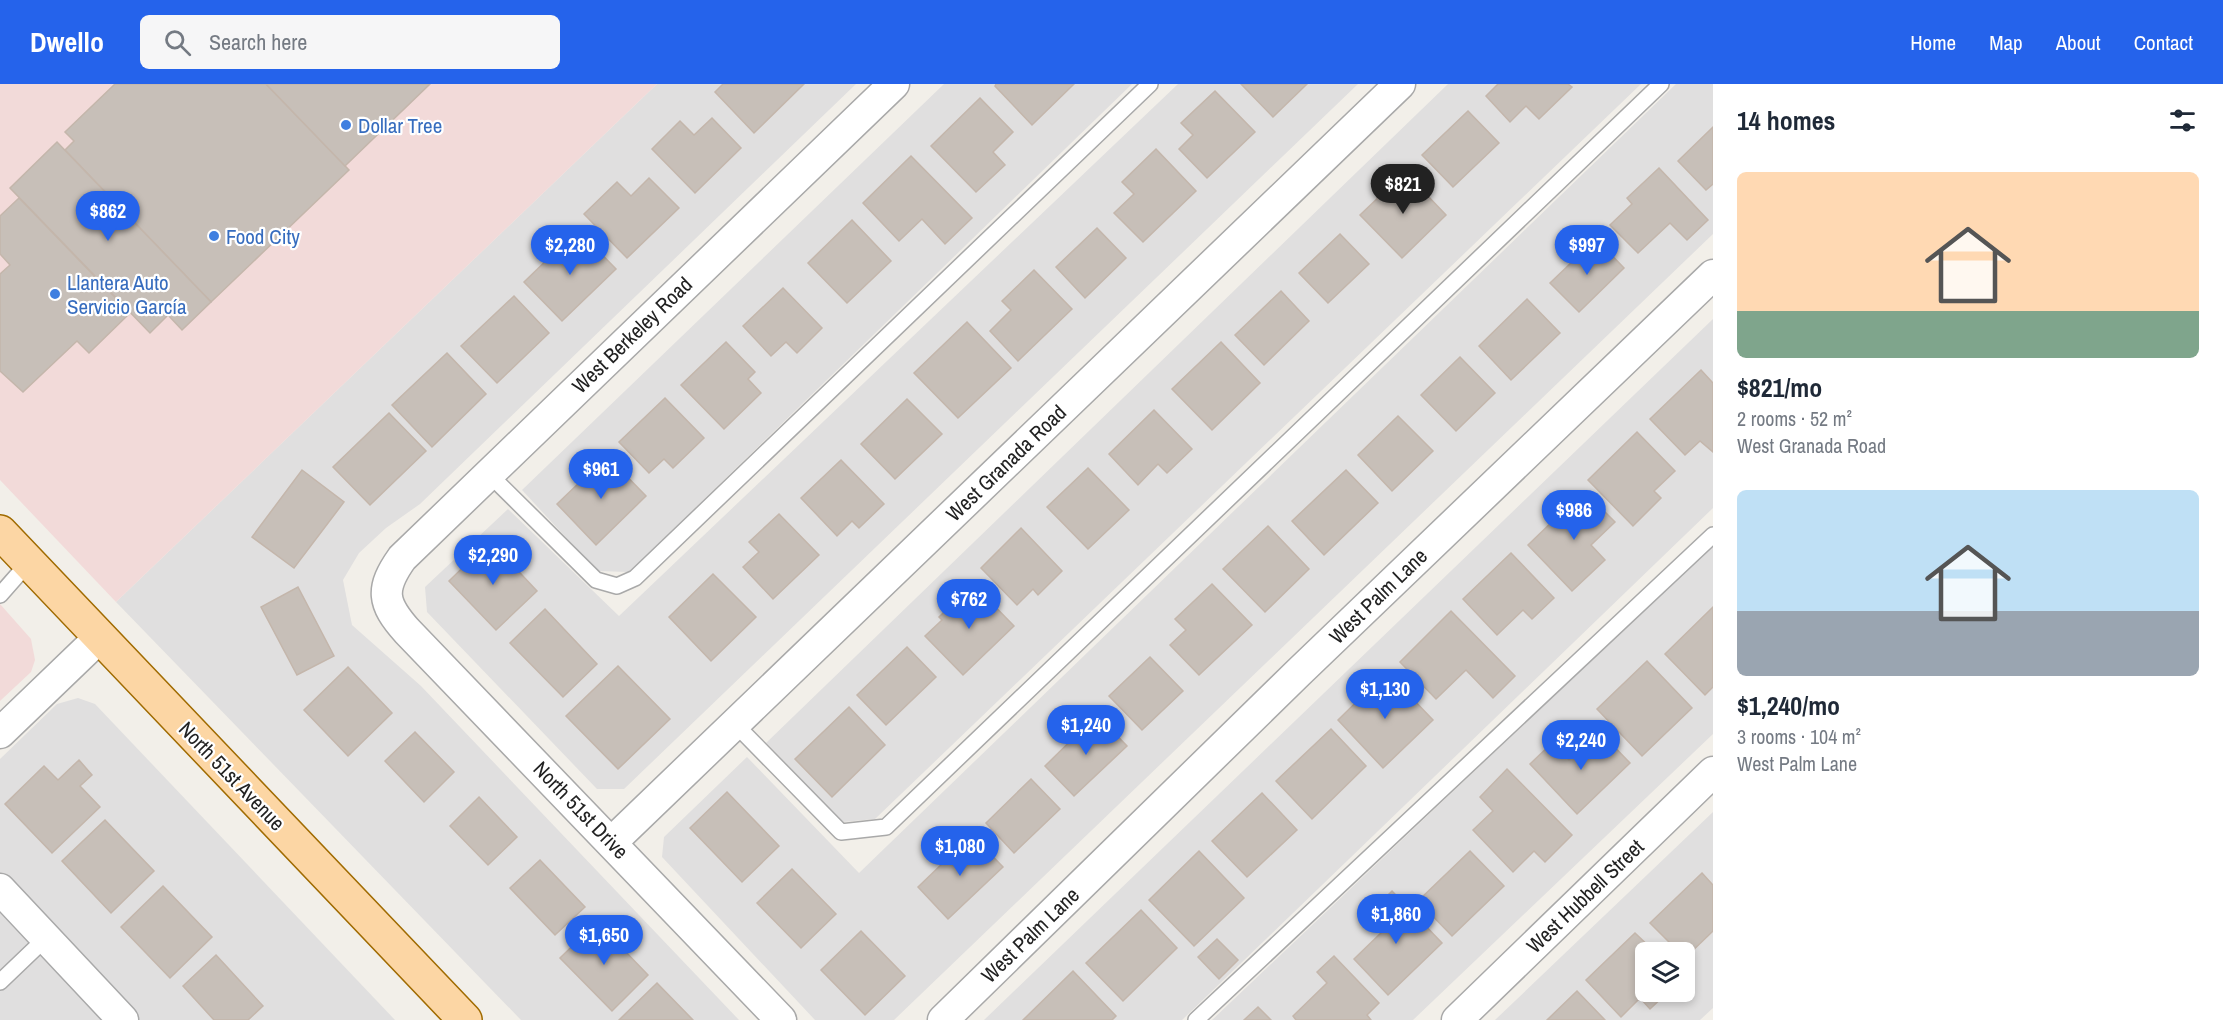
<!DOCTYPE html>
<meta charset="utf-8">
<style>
:root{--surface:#fff;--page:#f6f6f7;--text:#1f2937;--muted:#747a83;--accent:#2563eb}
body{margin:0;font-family:"Archivo Narrow",sans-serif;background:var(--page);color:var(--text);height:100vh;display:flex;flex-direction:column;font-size:22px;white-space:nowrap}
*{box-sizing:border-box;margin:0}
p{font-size:20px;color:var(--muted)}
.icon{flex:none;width:33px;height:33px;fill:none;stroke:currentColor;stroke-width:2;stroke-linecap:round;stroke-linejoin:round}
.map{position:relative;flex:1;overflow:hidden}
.details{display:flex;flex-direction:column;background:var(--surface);width:510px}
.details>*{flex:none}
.buttons{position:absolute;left:1635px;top:858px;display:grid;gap:12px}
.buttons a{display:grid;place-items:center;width:60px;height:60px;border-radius:9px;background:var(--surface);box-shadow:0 3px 9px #0003;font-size:30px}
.price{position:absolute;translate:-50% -51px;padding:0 14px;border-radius:21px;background:var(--accent);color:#fff;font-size:20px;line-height:39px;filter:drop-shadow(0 2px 3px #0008)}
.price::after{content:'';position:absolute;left:50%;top:36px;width:18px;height:14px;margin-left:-9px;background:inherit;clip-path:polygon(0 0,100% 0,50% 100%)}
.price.current{background:#222;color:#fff}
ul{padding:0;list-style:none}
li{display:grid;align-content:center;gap:12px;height:318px;padding:0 24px}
li span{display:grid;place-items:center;height:186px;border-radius:9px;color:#555}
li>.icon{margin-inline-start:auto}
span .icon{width:108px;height:108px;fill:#fffc;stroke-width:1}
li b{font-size:26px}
h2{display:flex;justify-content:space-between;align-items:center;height:72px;padding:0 24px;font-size:26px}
header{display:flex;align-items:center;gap:36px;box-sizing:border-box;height:84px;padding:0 30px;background:var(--accent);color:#fff}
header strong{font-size:28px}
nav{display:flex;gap:33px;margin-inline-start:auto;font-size:21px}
.search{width:420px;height:54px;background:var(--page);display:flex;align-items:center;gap:15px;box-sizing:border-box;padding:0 21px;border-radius:9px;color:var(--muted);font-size:22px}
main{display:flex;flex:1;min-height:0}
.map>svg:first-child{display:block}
.residential{fill:#e0dfdf;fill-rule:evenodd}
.commercial{fill:#f2dad9}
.building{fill:#c7bfb8;stroke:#c4b6ab;stroke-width:1.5}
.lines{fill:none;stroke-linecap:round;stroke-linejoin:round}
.service-casing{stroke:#a9a9a9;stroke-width:18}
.minor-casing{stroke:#a9a9a9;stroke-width:33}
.primary-casing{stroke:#a06b00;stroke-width:36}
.service{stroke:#fff;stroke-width:15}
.minor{stroke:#fff;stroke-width:30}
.primary{stroke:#fcd6a4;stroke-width:33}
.shop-dot{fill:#3f7fe0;stroke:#fff;stroke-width:2}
.labels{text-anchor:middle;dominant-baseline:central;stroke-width:4.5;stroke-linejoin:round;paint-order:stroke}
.shop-label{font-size:21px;fill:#366cbe;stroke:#fff;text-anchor:start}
.street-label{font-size:21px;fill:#222;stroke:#fff}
</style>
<header>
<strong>Dwello</strong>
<div class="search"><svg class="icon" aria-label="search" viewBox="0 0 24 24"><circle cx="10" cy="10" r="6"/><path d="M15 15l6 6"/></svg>Search here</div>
<nav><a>Home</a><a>Map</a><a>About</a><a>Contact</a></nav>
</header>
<main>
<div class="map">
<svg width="1713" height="936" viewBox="0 0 1713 936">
<rect width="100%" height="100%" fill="#f2efe9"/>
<g class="residential">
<path d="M657 0H856L420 420 386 444 359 469 343 496 352 541 421 602 739 936H521L116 518Z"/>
<path d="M944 0H1132L629 488 597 487 522 406Z"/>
<path d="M1178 0H1358L624 705H597L427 528 425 503 508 425 619 532Z"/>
<path d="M1448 0H1641L875 735 843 738 766 659Z"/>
<path d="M1676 0H1713V150L894 936H815L662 773 664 753 747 673 859 789Z"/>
<path d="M1713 235V424L1182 936H984Z"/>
<path d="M1713 461V650L1413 936H1212Z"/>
<path d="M78 614 95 620 395 936H0V675L57 620Z"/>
<path d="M1713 728V924L1700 936H1495ZM1646 868H1684V908H1646Z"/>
</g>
<g class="commercial">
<path d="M0 0H657L116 518 0 396Z"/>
<path d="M0 520 31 555 35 576 31 588 0 617Z"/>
</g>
<g class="building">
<path d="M115 0H266L349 86 211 218 65 66 74 57 65 48Z"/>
<path d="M266 0H430L345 82Z"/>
<path d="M723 0H804L754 49 715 8Z"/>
<path d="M996 0H1074L1032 41 995 2Z"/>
<path d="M1241 0H1307L1273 33Z"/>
<path d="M1498 0H1568L1572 3 1539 35 1526 22 1510 38 1486 12Z"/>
<path d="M1215 7 1255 48 1207 94 1179 65 1193 51 1181 39Z"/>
<path d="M980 14 1013 48 993 68 1005 81 976 108 931 62Z"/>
<path d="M1468 27 1499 59 1453 103 1422 71Z"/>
<path d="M712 34 741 64 695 109 652 65 680 37 694 51Z"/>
<path d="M1713 43V100L1706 106 1678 77Z"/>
<path d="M57 58 211 218 182 246 168 231 150 249 10 104Z"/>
<path d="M1156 65 1196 107 1143 158 1114 129 1134 110 1122 98Z"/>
<path d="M911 72 972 134 945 160 922 135 899 157 863 119Z"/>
<path d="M1659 84 1708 136 1687 156 1670 139 1638 169 1610 141 1632 120 1627 114Z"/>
<path d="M1405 88 1446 131 1402 174 1360 131Z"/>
<path d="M649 94 679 124 627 174 584 130 617 98 631 112Z"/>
<path d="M19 114 130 229 89 269 77 257 23 308 0 287V190L10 181 0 170V132Z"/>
<path d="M852 136 891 177 847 219 808 179Z"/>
<path d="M1097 144 1126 174 1085 214 1056 183Z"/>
<path d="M578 146 616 185 562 237 524 198Z"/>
<path d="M1340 150 1369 180 1328 219 1299 189Z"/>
<path d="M1596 155 1624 184 1579 228 1550 199Z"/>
<path d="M1034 186 1072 225 1018 277 990 247 1011 226 1002 217Z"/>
<path d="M783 204 822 244 797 269 786 258 771 272 743 242Z"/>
<path d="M1281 207 1309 237 1264 281 1235 251Z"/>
<path d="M514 212 549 249 497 299 461 262Z"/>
<path d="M1527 215 1560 249 1511 296 1479 262Z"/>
<path d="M967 238 1011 284 958 334 914 289Z"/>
<path d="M726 258 755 288 748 295 761 309 724 345 681 301Z"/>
<path d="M1221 258 1260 299 1212 346 1172 305Z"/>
<path d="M447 269 486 310 432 363 392 321Z"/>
<path d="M1460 273 1495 309 1456 347 1421 311Z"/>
<path d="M1701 286 1713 299V368L1700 357 1685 371 1650 335Z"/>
<path d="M665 314 704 354 673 384 664 375 649 389 619 358Z"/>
<path d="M907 315 942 350 895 395 861 360Z"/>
<path d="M1154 326 1192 365 1167 389 1158 380 1138 401 1109 370Z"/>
<path d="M389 329 426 367 370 421 333 383Z"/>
<path d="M1398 332 1433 367 1392 407 1358 371Z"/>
<path d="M1637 348 1675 387 1654 407 1661 414 1633 442 1588 396Z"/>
<path d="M607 372 646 412 596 461 557 420Z"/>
<path d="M841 376 884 420 859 444 852 437 837 452 801 414Z"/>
<path d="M1088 384 1129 426 1088 465 1047 423Z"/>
<path d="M302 386 344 418 294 484 252 453Z"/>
<path d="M1346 386 1378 419 1324 471 1292 437Z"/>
<path d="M1584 407 1615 438 1591 461 1605 476 1572 507 1528 461Z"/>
<path d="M779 430 819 471 773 515 743 483 759 468 749 458Z"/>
<path d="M1268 442 1309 485 1265 528 1223 485Z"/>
<path d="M1021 444 1062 487 1038 511 1033 505 1017 521 981 484Z"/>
<path d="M490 457 537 507 496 546 449 497Z"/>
<path d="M1511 469 1554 514 1532 535 1523 526 1497 551 1463 515Z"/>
<path d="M713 490 756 533 711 577 669 533Z"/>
<path d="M973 500 1014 542 963 591 925 552 942 536 939 533Z"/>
<path d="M1212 500 1252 541 1199 591 1170 561 1186 546 1175 535Z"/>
<path d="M298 503 334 572 297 591 261 523Z"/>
<path d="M1713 523V603L1705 611 1665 570Z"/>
<path d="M545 525 597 580 563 613 510 559Z"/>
<path d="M1451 527 1515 592 1493 614 1466 586 1436 615 1400 578Z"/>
<path d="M907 563 936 593 886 641 857 611Z"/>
<path d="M1150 573 1183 607 1142 646 1109 612Z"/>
<path d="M1647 577 1692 624 1642 672 1597 625Z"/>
<path d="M618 582 670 635 618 685 566 632Z"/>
<path d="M348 583 392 629 348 672 304 626Z"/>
<path d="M1387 588 1433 636 1383 684 1338 636Z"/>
<path d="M849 623 885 661 832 713 795 675Z"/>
<path d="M1097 631 1127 662 1074 712 1045 682Z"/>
<path d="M1331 645 1366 682 1312 735 1276 697Z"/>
<path d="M1599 647 1630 679 1577 730 1530 680 1552 659 1569 676Z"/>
<path d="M415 648 454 688 424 718 385 677Z"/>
<path d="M79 676 92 691 80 702 100 723 52 769 5 720 44 682 58 696Z"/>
<path d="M1507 685 1572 751 1545 778 1534 767 1513 788 1473 746 1493 727 1480 713Z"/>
<path d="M1031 695 1060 725 1014 769 986 739Z"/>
<path d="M727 708 779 762 742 798 690 744Z"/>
<path d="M1262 709 1297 746 1247 793 1212 757Z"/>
<path d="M479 713 517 753 488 781 450 742Z"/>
<path d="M105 736 154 787 111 829 62 777Z"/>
<path d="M972 751 1003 783 948 835 918 803Z"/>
<path d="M1199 767 1244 814 1194 862 1149 816Z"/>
<path d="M1470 767 1504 802 1452 852 1418 817Z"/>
<path d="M540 776 585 823 555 851 510 804Z"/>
<path d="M792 785 836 830 801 864 757 819Z"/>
<path d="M1702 789 1713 801V847L1685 874 1684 868H1679L1650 839Z"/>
<path d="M163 802 212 853 170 894 121 843Z"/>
<path d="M1392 807 1442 859 1388 911 1354 875 1385 845 1370 829Z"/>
<path d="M1141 826 1177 864 1123 917 1086 879Z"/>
<path d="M597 838 648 891 612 927 560 874Z"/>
<path d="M861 847 905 892 865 931 821 886Z"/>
<path d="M1635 849 1655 868H1646V908H1668L1650 925 1640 914 1621 933 1586 896Z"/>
<path d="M1217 855 1238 876 1219 895 1198 873Z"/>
<path d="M216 871 263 922 248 936H214L183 902Z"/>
<path d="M1334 872 1379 919 1367 931 1371 936H1296L1293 932 1327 899 1317 888Z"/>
<path d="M1073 887 1116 932 1112 936H1023Z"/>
<path d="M657 899 693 936H619Z"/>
<path d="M1577 907 1605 936H1547Z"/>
<path d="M1258 923 1271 936H1244Z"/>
</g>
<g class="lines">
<g class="service-casing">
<g id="service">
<path d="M488 389 596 496 617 502 635 494 1150 0"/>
<path d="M0 511 29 478"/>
<path d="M735 640 841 748 886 743 1661 0"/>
<path d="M0 898 46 854"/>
<path d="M1196 936 1713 451"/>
</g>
</g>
<g class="minor-casing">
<g id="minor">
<path d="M0 649 100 553"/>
<path d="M612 758 1400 0"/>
<path d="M0 805 123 936"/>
<path d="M781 936 407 547C382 519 380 505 402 474L894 0"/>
<path d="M943 936 1298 589 1713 191"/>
<path d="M1457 936 1713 688"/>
</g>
</g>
<g class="primary-casing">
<path id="primary" d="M0 448 465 936"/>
</g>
<use href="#service" class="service"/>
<use href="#minor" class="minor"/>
<use href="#primary" class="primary"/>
</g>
<g class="shop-dot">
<circle cx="346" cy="41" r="6"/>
<circle cx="214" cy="152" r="6"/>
<circle cx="55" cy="210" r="6"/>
</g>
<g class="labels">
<g class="shop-label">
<text x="358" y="41">Dollar Tree</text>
<text x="226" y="152">Food City</text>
<text x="67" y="198">Llantera Auto<tspan x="67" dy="24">Servicio García</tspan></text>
</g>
<g class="street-label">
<text transform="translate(632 251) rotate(-44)">West Berkeley Road</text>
<text transform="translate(1006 379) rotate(-44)">West Granada Road</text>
<text transform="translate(1378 512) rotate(-44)">West Palm Lane</text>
<text transform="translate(232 692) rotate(46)">North 51st Avenue</text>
<text transform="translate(581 726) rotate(46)">North 51st Drive</text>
<text transform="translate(1585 812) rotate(-44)">West Hubbell Street</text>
<text transform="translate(1030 851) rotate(-44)">West Palm Lane</text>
</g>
</g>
</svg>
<div class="buttons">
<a><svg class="icon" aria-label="layers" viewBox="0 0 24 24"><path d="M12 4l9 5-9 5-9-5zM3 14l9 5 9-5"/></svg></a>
</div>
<b class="price current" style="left:1403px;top:131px">$821</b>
<b class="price" style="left:108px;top:158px">$862</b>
<b class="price" style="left:570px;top:192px">$2,280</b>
<b class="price" style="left:1587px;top:192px">$997</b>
<b class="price" style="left:601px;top:416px">$961</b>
<b class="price" style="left:1574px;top:457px">$986</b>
<b class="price" style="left:493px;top:502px">$2,290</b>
<b class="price" style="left:969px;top:546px">$762</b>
<b class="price" style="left:1385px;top:636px">$1,130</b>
<b class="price" style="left:1086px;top:672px">$1,240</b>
<b class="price" style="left:1581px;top:687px">$2,240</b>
<b class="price" style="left:960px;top:793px">$1,080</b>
<b class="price" style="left:1396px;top:861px">$1,860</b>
<b class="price" style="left:604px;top:882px">$1,650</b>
</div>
<section class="details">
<h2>14 homes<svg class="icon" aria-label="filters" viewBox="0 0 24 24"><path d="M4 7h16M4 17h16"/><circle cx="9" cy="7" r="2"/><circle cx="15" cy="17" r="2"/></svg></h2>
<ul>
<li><span style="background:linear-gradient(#ffd9b3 75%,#7fa58c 0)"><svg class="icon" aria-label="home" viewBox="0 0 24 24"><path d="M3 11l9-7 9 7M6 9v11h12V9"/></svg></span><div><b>$821/mo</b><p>2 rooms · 52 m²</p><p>West Granada Road</p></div></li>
<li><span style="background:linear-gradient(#bfe0f5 65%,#9aa5b1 0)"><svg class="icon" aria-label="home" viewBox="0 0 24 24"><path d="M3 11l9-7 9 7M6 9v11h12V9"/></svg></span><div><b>$1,240/mo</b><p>3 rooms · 104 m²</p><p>West Palm Lane</p></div></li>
</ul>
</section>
</main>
